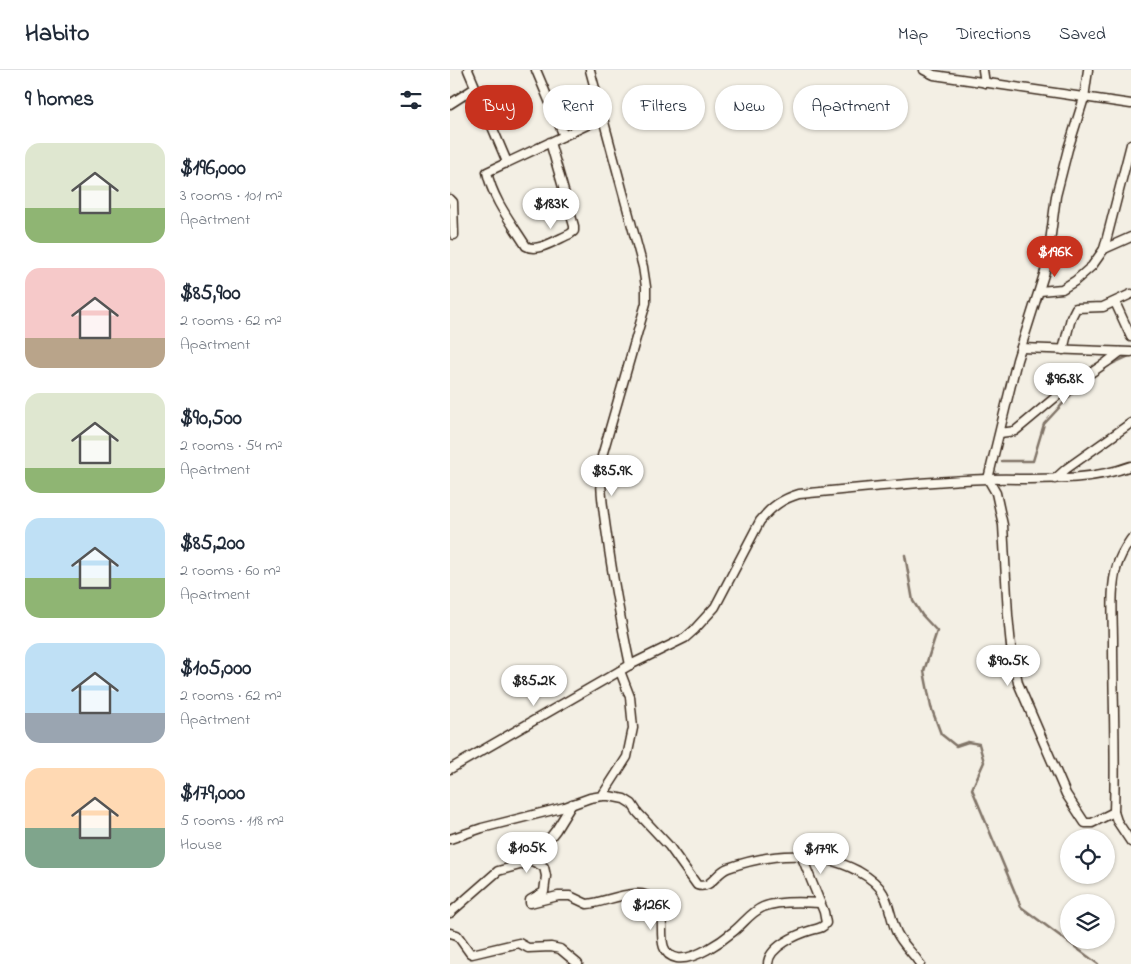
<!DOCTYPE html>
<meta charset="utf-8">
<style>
:root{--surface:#fff;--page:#f2f2f3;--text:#1f2937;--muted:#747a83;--line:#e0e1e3;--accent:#c8321e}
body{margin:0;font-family:"Indie Flower",sans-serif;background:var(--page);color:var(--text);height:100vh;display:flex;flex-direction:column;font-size:19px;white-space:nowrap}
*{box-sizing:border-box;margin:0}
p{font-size:16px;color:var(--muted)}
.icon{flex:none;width:28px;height:28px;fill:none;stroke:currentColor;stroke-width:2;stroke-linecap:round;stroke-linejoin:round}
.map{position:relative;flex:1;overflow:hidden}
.side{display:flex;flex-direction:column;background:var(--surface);width:450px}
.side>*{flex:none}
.guide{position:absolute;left:15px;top:15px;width:475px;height:45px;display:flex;gap:10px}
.tools{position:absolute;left:610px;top:759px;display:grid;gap:10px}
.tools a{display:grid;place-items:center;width:55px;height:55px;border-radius:50%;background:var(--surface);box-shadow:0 1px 4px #0004;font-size:25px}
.price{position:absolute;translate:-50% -42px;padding:0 11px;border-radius:18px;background:#fff;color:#222;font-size:16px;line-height:32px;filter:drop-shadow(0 1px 2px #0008)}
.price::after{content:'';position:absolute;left:50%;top:30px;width:15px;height:11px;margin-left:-8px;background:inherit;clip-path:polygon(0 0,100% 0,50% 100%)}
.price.active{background:var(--accent);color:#fff}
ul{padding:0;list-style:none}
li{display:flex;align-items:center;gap:15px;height:125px;padding:0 25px}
li span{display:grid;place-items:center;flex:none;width:140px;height:100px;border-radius:15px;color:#555}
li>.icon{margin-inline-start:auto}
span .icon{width:60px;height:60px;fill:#fffc;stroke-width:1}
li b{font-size:21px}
h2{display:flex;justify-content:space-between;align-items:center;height:60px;padding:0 25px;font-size:21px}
.pill{padding:0 18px;border-radius:22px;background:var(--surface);box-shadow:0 1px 4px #0004;font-size:18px;line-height:45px}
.pill.active{background:var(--accent);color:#fff}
header{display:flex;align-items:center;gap:30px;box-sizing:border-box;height:70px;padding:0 25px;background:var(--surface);border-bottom:1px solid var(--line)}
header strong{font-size:24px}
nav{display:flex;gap:28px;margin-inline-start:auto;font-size:18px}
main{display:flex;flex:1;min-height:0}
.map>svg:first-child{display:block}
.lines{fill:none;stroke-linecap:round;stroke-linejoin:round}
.stream{stroke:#817468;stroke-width:2.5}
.minor-casing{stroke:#3b2a1e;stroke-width:11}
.minor{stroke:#fbf7ec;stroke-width:8}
</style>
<header>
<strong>Habito</strong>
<nav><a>Map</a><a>Directions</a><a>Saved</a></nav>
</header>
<main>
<section class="side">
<h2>9 homes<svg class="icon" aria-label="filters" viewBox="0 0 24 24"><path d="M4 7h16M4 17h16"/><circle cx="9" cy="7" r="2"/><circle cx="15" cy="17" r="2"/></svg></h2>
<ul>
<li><span style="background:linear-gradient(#dfe7d0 65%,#8fb573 0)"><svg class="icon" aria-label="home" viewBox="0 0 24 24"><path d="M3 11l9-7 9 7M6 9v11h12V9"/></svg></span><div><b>$196,000</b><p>3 rooms · 101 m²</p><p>Apartment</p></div></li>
<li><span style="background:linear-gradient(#f6c9c9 70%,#b9a48a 0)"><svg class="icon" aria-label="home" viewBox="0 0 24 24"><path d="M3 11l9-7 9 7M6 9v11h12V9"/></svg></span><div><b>$85,900</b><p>2 rooms · 62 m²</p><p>Apartment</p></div></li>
<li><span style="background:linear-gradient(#dfe7d0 75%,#8fb573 0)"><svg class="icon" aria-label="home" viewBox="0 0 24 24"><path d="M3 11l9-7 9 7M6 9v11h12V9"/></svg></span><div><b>$90,500</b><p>2 rooms · 54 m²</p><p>Apartment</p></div></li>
<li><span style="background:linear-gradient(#bfe0f5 60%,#8fb573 0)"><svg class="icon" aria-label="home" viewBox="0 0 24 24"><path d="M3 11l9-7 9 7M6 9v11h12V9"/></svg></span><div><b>$85,200</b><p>2 rooms · 60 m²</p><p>Apartment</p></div></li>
<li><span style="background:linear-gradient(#bfe0f5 70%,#9aa5b1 0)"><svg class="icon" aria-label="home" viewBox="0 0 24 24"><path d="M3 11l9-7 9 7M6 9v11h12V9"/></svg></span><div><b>$105,000</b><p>2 rooms · 62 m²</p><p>Apartment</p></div></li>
<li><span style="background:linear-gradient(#ffd9b3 60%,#7fa58c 0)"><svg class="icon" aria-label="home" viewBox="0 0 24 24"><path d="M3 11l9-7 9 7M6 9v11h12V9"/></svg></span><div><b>$179,000</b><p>5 rooms · 118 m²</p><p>House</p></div></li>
</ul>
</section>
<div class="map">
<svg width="681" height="894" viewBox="0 0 681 894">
<rect width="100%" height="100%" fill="#f3efe4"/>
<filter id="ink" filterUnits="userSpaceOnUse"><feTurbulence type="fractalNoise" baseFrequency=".02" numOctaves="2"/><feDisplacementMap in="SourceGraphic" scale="10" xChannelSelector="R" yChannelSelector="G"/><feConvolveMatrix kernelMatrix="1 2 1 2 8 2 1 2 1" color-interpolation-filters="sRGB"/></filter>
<g filter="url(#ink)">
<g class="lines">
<g class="stream">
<path d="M657 296 681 285"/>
<path d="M552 391H583L594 354 632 313"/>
<path d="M455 485 463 531 472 545 487 561 474 601 481 637 491 664 506 676 518 672 529 674 534 692 522 719 571 837 648 894"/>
</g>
<g class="minor-casing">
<g id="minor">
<path d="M18 0 57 92"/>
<path d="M86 0 114 66"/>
<path d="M140 0 193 197 196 217V233L152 386C149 414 153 438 157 466 163 509 171 552 180 595"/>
<path d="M474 0 484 5 681 34"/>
<path d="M533 0 535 13"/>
<path d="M638 0 634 28 618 79 606 126 597 195 567 290 538 409 546 423 553 455 558 545 561 576 568 613 616 724 633 750 635 753H642L664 742"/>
<path d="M0 34 25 18"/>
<path d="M100 72 124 156V161L120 164C108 169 87 183 76 176 61 152 43 130 37 102L152 48"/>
<path d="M0 129 3 132 4 165"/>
<path d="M654 179 681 167"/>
<path d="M590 221 612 219 625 211 642 196 654 179 681 74"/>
<path d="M665 232 681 267"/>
<path d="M571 278 681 282"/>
<path d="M613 280 621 248 626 238 653 237 681 224"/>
<path d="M550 363 565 361 607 326 657 292 670 282"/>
<path d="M605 409 616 399 681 353"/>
<path d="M681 469C675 478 670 485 667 496 660 517 663 549 663 571 663 628 666 685 664 742L667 751 681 772"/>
<path d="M0 699 180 595 235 568 244 560 265 537 310 451C321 437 332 429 349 424 412 418 475 411 538 409 586 408 635 413 681 396"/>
<path d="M152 726 177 687 183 658 180 627 170 601"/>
<path d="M0 769 32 758 115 737 140 728 152 726H159L174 729 182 734 188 743 219 776 247 815C261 820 266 802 278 798 321 783 367 780 408 801 417 806 428 813 433 823 440 835 441 851 447 863 453 875 463 883 470 894"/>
<path d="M80 790 94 797 96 806 94 822 80 830V833L108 826H120L137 834C157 833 189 813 206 832 220 847 201 883 227 888 244 891 272 871 284 861 294 853 301 842 313 837 327 831 355 832 370 833"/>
<path d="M0 843 48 801 70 795 80 790 92 778 106 760 122 734"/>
<path d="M0 863 7 865 20 883 22 884 69 873 78 878 101 877 110 879 128 894"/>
<path d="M318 894C318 877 348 864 362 860 368 858 372 859 376 853L374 842 351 785"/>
</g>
</g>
<use href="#minor" class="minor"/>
</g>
</g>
</svg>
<div class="tools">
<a><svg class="icon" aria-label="locate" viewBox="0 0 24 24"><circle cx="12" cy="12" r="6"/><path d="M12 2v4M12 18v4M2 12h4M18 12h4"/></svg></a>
<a><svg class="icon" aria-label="layers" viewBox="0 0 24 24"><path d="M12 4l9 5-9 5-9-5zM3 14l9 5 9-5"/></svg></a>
</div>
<b class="price" style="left:101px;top:160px">$183K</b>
<b class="price active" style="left:605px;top:208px">$196K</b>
<b class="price" style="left:614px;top:335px">$96.8K</b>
<b class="price" style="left:162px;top:427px">$85.9K</b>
<b class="price" style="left:558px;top:617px">$90.5K</b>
<b class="price" style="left:84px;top:637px">$85.2K</b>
<b class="price" style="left:77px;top:804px">$105K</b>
<b class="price" style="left:371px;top:805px">$179K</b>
<b class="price" style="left:201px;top:861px">$126K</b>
<div class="guide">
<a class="pill active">Buy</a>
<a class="pill">Rent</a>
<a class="pill">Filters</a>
<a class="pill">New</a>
<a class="pill">Apartment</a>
</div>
</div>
</main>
